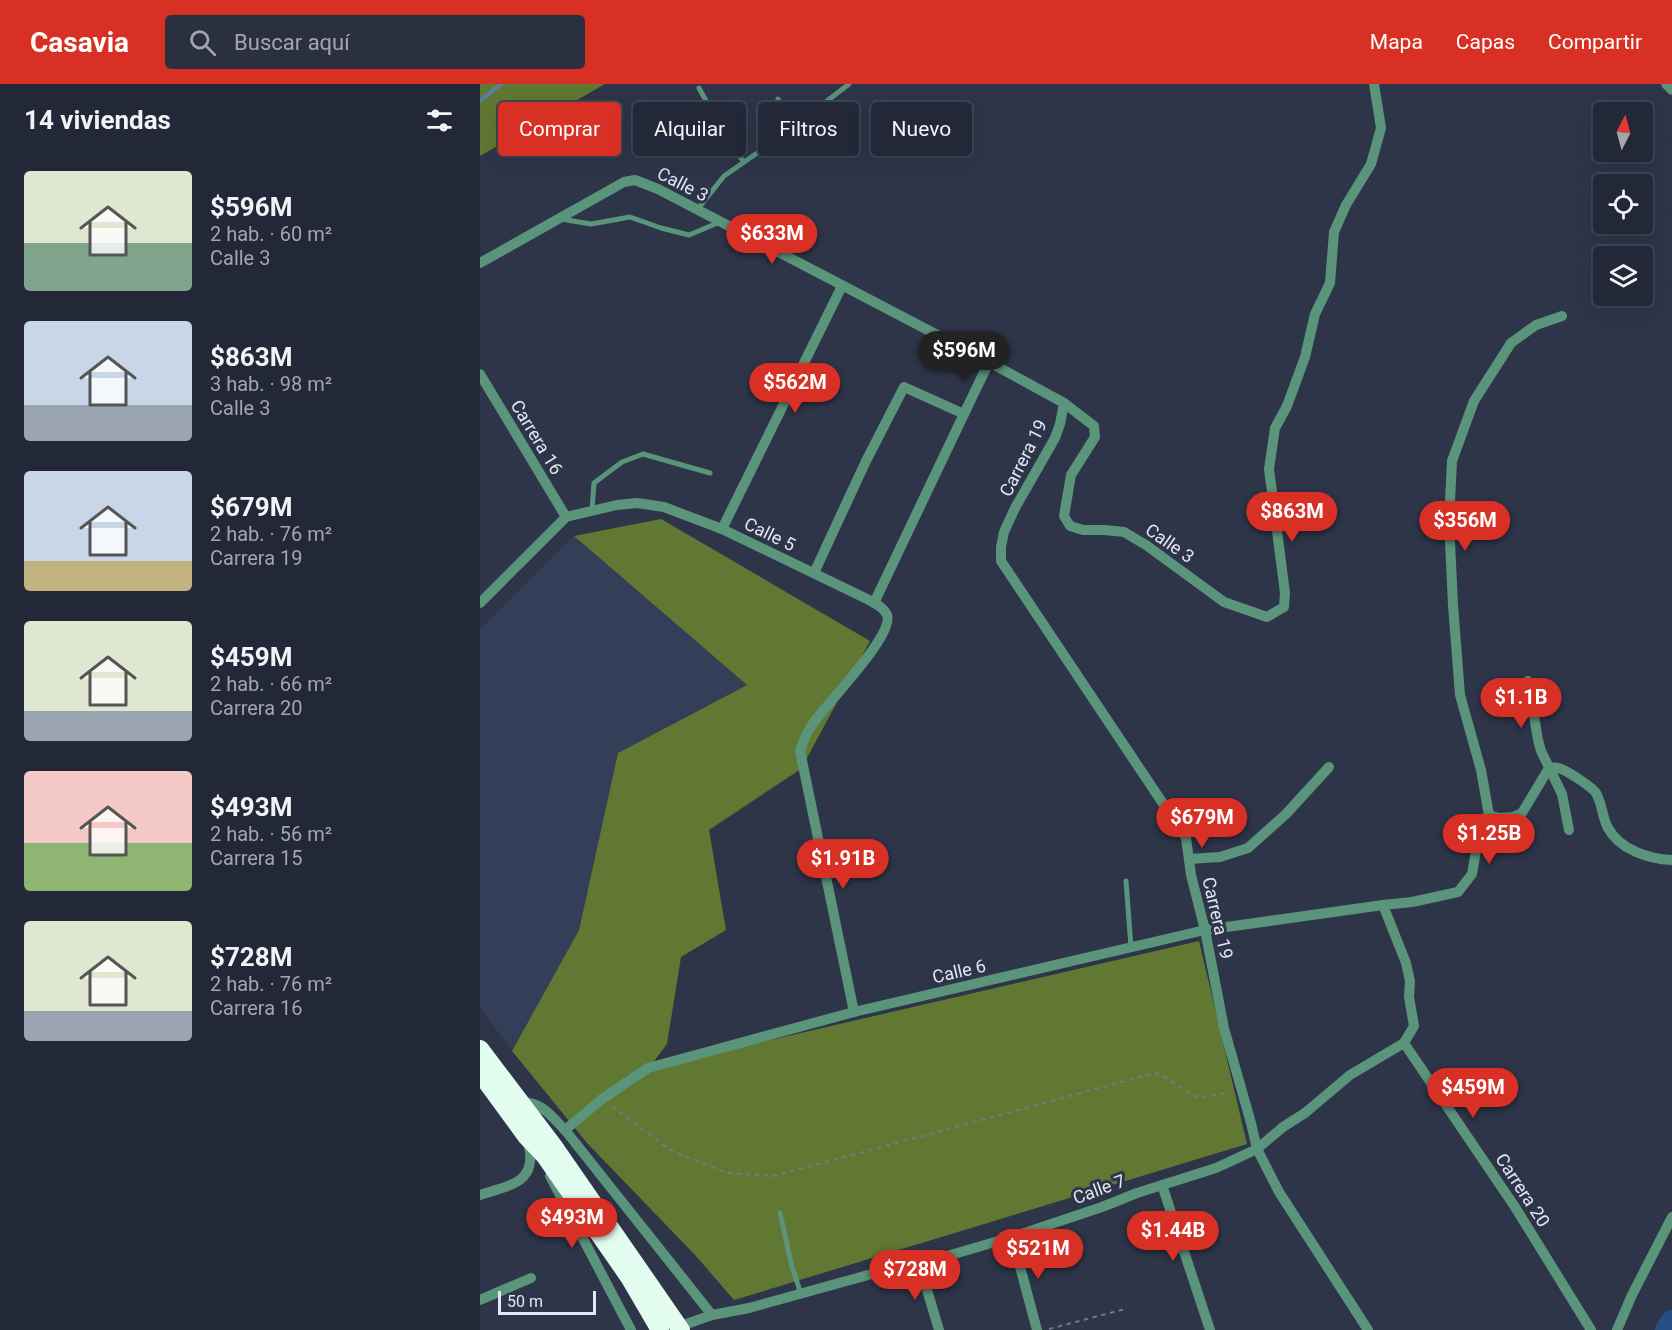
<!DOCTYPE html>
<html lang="es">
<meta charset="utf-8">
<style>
:root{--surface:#222837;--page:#2a303f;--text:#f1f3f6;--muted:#a2a6ad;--line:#3f4452;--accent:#d93025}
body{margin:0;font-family:Roboto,sans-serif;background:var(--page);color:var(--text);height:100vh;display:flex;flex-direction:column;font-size:22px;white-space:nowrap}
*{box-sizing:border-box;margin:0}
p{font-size:20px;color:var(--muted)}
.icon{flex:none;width:33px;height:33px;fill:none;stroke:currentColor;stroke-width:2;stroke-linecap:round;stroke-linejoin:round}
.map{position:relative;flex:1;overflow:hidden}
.side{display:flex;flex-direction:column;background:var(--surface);width:480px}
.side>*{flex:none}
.banner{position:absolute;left:18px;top:18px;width:570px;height:54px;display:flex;gap:12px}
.needle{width:39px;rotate:6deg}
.fabs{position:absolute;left:1113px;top:18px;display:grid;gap:12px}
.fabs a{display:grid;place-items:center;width:60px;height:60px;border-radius:6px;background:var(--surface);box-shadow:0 6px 24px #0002,0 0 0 2px var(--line);font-size:30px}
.scale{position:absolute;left:18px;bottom:15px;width:98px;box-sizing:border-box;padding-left:6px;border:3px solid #e1e6f3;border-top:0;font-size:16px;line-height:21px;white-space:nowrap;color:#e1e6f3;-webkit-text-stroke:4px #2e3549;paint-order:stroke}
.price{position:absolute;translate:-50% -51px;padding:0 14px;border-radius:21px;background:var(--accent);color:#fff;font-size:20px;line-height:39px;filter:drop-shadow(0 2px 3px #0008)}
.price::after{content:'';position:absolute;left:50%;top:36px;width:18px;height:14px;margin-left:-9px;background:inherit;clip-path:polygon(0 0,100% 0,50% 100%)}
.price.on{background:#222;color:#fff}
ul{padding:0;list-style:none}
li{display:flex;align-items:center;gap:18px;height:150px;padding:0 24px}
li span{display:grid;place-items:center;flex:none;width:168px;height:120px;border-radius:6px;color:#555}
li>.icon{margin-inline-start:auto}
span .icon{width:72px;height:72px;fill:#fffc;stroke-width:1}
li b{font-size:26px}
h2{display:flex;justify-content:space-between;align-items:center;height:72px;padding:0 24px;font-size:26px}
.pill{padding:0 21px;border-radius:6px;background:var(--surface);box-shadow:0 6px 24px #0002,0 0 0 2px var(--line);font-size:21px;line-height:54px}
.pill.on{background:var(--accent);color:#fff}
header{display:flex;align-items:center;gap:36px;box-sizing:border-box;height:84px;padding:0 30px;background:var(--accent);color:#fff}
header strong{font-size:28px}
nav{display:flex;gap:33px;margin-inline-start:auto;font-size:21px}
.search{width:420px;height:54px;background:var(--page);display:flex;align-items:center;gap:15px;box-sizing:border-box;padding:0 21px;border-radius:6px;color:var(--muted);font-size:22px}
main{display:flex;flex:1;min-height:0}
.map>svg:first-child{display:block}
.built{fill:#353e58}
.forest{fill:#607832}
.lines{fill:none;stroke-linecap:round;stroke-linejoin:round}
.stream{stroke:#5f7ca5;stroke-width:4}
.river{stroke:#274e84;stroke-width:24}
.path{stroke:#727889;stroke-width:2;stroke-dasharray:4.5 4.5;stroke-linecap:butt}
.lane{stroke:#5a947b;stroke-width:5}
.street{stroke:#5a947b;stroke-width:10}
.highway{stroke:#e2fdf0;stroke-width:18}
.labels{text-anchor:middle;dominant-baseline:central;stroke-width:6;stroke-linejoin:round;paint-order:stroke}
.street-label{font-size:18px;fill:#e1e6f3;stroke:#2e3549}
</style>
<header>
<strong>Casavia</strong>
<div class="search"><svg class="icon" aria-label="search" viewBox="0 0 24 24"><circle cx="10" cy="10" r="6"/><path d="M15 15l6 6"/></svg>Buscar aquí</div>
<nav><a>Mapa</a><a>Capas</a><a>Compartir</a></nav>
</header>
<main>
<section class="side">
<h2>14 viviendas<svg class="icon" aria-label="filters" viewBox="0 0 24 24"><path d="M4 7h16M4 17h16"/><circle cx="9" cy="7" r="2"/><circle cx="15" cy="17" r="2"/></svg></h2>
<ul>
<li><span style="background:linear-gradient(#dfe7d0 60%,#7fa58c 0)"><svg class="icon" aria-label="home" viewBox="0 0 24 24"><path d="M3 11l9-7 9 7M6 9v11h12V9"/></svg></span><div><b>$596M</b><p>2 hab. · 60 m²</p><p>Calle 3</p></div></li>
<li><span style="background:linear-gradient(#c9d6e8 70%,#9aa5b1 0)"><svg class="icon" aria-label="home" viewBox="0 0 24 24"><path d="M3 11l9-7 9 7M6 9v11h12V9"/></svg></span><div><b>$863M</b><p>3 hab. · 98 m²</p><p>Calle 3</p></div></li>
<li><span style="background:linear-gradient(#c9d6e8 75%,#c2b280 0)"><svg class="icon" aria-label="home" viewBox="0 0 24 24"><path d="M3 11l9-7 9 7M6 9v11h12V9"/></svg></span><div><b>$679M</b><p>2 hab. · 76 m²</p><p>Carrera 19</p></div></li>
<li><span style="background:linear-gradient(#dfe7d0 75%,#9aa5b1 0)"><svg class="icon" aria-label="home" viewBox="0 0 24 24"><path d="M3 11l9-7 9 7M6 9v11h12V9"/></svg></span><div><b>$459M</b><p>2 hab. · 66 m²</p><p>Carrera 20</p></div></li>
<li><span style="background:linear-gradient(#f6c9c9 60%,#8fb573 0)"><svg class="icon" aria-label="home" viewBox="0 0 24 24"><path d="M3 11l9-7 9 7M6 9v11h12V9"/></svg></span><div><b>$493M</b><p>2 hab. · 56 m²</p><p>Carrera 15</p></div></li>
<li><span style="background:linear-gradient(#dfe7d0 75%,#9aa5b1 0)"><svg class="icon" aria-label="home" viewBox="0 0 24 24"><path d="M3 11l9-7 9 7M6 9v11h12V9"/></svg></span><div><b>$728M</b><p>2 hab. · 76 m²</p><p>Carrera 16</p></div></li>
</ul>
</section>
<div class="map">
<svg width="1192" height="1246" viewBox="0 0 1192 1246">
<rect width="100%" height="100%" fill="#2e3549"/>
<path class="built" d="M94 452 267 601 138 669 99 846 32 967 0 923V545Z"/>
<g class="forest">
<path d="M0 0H125L0 72Z"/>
<path d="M181 435 390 557 321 685 229 746 246 846 201 873 187 960 169 984 719 857 767 1060 254 1216 216 1172 107 1059 32 967 99 846 138 669 267 601 94 452Z"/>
</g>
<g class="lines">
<path class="stream" d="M0 17 21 0"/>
<path class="river" d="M1187 1246 1192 1238"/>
<g class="path">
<path d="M132 1022 190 1066 247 1089 294 1092 675 989C692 994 698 1004 712 1011 722 1015 739 1010 749 1008"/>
<path d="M569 1245 645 1225"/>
</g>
<g class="lane">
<path d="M219 4 248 57 264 78"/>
<path d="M296 54 306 34 298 15"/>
<path d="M217 126 244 92 303 51 369 0"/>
<path d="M81 135 111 140 150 133 181 144 209 151 240 138"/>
<path d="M112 426 114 399 142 378 163 370 230 389"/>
<path d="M646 797 651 863"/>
<path d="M300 1129 312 1183 321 1210"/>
</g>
<g class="street">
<path d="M1186 0 1192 6"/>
<path d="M0 179 144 98 155 96 178 105 509 278 584 319 614 342 615 353 591 391 584 432 590 442 603 446H625L644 448 666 461 744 518 787 533 804 523 805 509 789 385 795 344 807 322 825 273 835 230 850 199 854 148 866 121 891 80 901 44 894 0"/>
<path d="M0 290 86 433"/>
<path d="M584 319 580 340 575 354 535 424 524 448 521 463V477L706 754 711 791 725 846 744 944 771 1039 777 1065 799 1108 888 1246"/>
<path d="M484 330 509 278"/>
<path d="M242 445 362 202"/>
<path d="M334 489 386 377 424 303 484 330 394 519"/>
<path d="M0 519 86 433 137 421 157 419 184 423 242 445 385 514C393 518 404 523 407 531 415 551 344 622 332 641 326 649 323 658 320 667L374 928"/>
<path d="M1048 597 1058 656 1061 667 1082 710 1089 746"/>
<path d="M1069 684C1072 684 1075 683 1078 684 1085 685 1112 703 1116 709 1122 719 1122 733 1128 744 1140 766 1169 775 1192 776"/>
<path d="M1009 731 1001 686 980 611 973 521 969 437 972 377 994 317 1031 259 1056 241 1082 232"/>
<path d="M709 775 740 773 768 764 806 730 849 683"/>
<path d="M903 821 926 879 930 897 929 913 934 942 924 959 1035 1123 1111 1246"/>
<path d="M41 1018C62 1018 71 1032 85 1046L232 1231"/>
<path d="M85 1046 122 1015 168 984 374 928 725 846 903 821 932 818 978 808 992 790 1001 737 1009 731 1019 734 1033 733 1042 729 1069 684"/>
<path d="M70 1092 151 1246"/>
<path d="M682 1101 730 1246"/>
<path d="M0 1111C30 1101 59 1099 48 1058"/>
<path d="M532 1153 557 1246"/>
<path d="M439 1179 459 1246"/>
<path d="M0 1216 51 1194"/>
<path d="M195 1244 232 1231 269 1224 399 1188 467 1172 532 1153 622 1123 657 1109 736 1084 777 1065 803 1043 825 1029 870 991 924 959"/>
<path d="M1137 1246 1152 1211 1192 1133"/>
</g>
<g class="highway">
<path d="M0 965 75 1064 201 1246"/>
<path d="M0 989 46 1052 65 1072 149 1193 180 1246"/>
</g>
</g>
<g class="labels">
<g class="street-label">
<text transform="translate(203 100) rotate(27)">Calle 3</text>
<text transform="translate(57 353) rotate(59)">Carrera 16</text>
<text transform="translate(543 374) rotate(-63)">Carrera 19</text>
<text transform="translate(290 450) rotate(26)">Calle 5</text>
<text transform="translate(690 459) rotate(35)">Calle 3</text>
<text transform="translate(738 834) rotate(77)">Carrera 19</text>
<text transform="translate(479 887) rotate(-13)">Calle 6</text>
<text transform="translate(619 1105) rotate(-20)">Calle 7</text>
<text transform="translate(1043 1106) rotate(57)">Carrera 20</text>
</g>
</g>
</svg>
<div class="fabs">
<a><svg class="needle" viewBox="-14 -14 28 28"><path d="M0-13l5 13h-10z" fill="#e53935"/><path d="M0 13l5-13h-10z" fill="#a2a6ad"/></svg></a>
<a><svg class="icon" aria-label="locate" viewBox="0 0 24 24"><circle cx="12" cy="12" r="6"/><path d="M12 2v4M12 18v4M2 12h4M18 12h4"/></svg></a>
<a><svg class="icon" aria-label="layers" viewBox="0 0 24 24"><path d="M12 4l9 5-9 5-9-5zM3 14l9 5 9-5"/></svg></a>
</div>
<div class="scale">50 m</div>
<b class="price" style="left:292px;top:181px">$633M</b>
<b class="price on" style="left:484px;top:298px">$596M</b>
<b class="price" style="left:315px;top:330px">$562M</b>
<b class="price" style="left:812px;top:459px">$863M</b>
<b class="price" style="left:985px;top:468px">$356M</b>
<b class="price" style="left:1041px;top:645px">$1.1B</b>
<b class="price" style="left:722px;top:765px">$679M</b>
<b class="price" style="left:1009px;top:781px">$1.25B</b>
<b class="price" style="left:363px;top:806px">$1.91B</b>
<b class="price" style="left:993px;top:1035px">$459M</b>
<b class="price" style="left:92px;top:1165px">$493M</b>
<b class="price" style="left:693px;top:1178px">$1.44B</b>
<b class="price" style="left:558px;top:1196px">$521M</b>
<b class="price" style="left:435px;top:1217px">$728M</b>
<div class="banner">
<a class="pill on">Comprar</a>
<a class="pill">Alquilar</a>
<a class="pill">Filtros</a>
<a class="pill">Nuevo</a>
</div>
</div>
</main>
